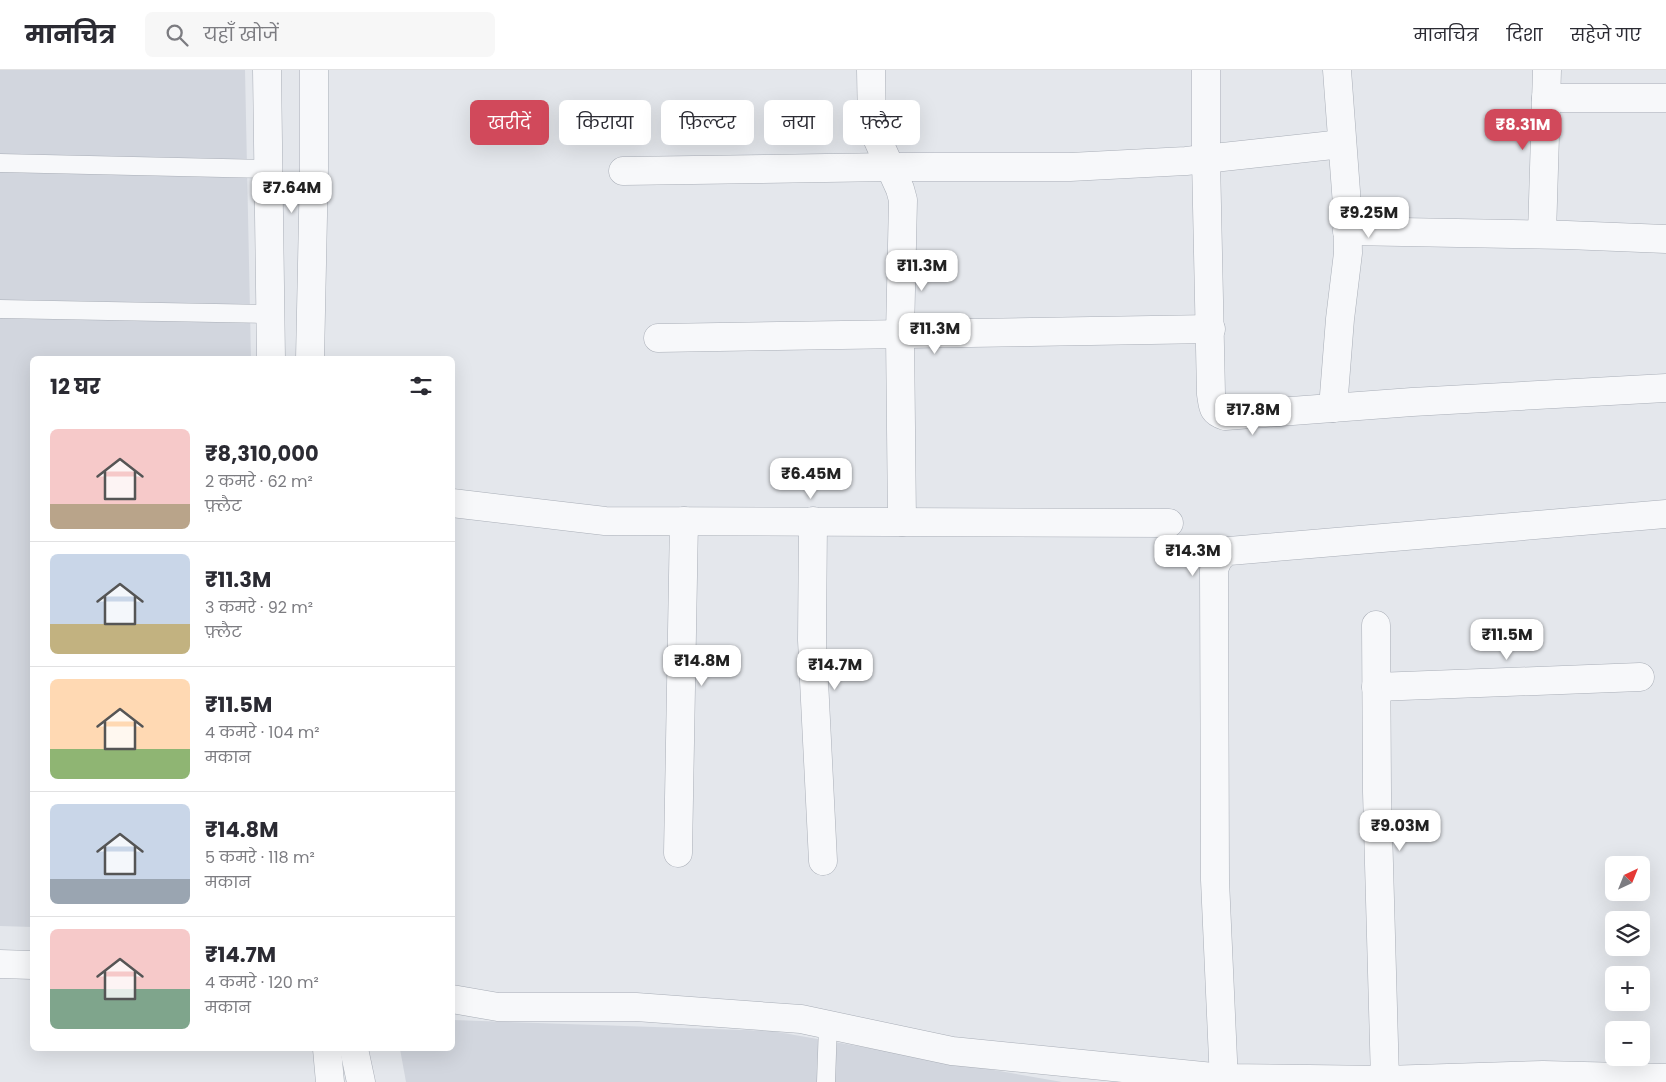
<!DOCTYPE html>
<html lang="hi">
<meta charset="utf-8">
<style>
:root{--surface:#fff;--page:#f7f7f7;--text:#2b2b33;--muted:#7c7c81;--line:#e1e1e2;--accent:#d1495b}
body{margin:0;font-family:Poppins,"Noto Sans Devanagari",sans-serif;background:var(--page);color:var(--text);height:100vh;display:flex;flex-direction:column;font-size:19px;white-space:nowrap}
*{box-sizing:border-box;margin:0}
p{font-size:16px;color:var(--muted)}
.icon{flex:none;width:28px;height:28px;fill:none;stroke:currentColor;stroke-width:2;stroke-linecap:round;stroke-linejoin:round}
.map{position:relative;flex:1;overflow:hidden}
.side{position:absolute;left:30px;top:286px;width:425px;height:695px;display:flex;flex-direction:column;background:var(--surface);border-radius:8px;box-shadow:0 5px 20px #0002}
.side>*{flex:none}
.hud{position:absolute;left:470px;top:30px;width:475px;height:45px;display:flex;gap:10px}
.needle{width:32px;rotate:43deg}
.fabs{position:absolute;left:1605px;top:786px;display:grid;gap:10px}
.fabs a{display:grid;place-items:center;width:45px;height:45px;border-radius:8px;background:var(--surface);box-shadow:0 5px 20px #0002;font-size:25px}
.price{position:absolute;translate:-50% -42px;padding:0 11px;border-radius:10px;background:#fff;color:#222;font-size:16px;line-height:32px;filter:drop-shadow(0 1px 2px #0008)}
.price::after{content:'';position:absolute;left:50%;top:30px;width:15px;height:11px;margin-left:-8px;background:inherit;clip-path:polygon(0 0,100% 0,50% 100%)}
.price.current{background:var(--accent);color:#fff}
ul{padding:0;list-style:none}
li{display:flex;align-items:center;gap:15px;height:125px;padding:0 20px}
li+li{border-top:1px solid var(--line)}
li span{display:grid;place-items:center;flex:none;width:140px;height:100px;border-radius:8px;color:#555}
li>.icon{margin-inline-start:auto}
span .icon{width:60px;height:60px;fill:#fffc;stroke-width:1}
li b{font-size:21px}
h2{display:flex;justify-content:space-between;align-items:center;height:60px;padding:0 20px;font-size:21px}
.chip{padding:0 18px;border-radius:8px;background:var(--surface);box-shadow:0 5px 20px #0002;font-size:18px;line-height:45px}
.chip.current{background:var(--accent);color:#fff}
header{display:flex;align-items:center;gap:30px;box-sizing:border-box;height:70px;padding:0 25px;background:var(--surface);border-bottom:1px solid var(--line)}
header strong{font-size:24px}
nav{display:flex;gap:28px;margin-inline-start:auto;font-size:18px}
.search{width:350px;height:45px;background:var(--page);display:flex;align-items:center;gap:12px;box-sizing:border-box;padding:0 18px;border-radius:8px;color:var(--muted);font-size:19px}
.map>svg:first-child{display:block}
.built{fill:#d2d6de}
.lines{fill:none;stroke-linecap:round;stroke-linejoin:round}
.service-casing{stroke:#a9aeb7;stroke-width:19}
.minor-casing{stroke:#a9aeb7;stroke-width:29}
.service{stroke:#f7f8fa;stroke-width:18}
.minor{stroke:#f7f8fa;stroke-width:28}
</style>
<header>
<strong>मानचित्र</strong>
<div class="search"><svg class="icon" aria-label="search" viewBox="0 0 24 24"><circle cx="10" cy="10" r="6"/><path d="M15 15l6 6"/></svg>यहाँ खोजें</div>
<nav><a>मानचित्र</a><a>दिशा</a><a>सहेजे गए</a></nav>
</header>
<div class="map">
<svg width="1666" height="1012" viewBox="0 0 1666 1012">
<rect width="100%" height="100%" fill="#e4e7ec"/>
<g class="built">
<path d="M0 0H245L251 289H32V857L0 856Z"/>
<path d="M453 950 772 961 1062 1012H406L400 979H452Z"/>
</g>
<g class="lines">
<g class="service-casing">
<g id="service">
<path d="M0 93 268 99"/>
<path d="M0 239 271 244"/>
<path d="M826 1012 828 955"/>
</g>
</g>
<g class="minor-casing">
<g id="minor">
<path d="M267 0 271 289"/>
<path d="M871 0 872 57 900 119 903 130 900 264 902 452"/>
<path d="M1206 0V89L1211 324C1213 337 1212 342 1225 346L1412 332 1666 318"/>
<path d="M1546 28H1666"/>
<path d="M623 101 890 97H1070L1186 91 1342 74"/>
<path d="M1347 161 1567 165 1666 169"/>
<path d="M1542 164 1547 0"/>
<path d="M658 268 1211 259"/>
<path d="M310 289 314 98V0"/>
<path d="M1333 338 1340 249 1348 183 1347 135 1337 0"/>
<path d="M452 433 605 451 1169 453"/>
<path d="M813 451 812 570 823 791"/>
<path d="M1376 555 1377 722 1385 1010"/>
<path d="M1376 617 1640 607"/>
<path d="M678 783 684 451"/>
<path d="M0 894 32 895"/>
<path d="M452 929 498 937H636L801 949 952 981 1223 1008 1385 1010 1543 1005 1666 1008"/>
<path d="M327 979 330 1012"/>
<path d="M354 979 361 1012"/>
<path d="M1224 1012 1215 810 1214 500C1217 490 1220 485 1229 481L1666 444"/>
</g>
</g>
<use href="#service" class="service"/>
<use href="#minor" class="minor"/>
</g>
</svg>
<div class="fabs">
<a><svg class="needle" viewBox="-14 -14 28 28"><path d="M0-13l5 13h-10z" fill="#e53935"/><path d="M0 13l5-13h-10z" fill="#7c7c81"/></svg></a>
<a><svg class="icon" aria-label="layers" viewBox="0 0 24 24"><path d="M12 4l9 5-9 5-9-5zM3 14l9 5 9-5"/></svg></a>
<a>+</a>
<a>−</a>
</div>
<b class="price current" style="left:1523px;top:81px">₹8.31M</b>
<b class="price" style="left:292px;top:144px">₹7.64M</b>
<b class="price" style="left:1369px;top:169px">₹9.25M</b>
<b class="price" style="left:922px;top:222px">₹11.3M</b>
<b class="price" style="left:935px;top:285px">₹11.3M</b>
<b class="price" style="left:1253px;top:366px">₹17.8M</b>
<b class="price" style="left:811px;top:430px">₹6.45M</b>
<b class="price" style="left:1193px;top:507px">₹14.3M</b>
<b class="price" style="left:1507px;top:591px">₹11.5M</b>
<b class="price" style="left:702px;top:617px">₹14.8M</b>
<b class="price" style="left:835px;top:621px">₹14.7M</b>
<b class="price" style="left:1400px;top:782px">₹9.03M</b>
<div class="hud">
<a class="chip current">खरीदें</a>
<a class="chip">किराया</a>
<a class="chip">फ़िल्टर</a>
<a class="chip">नया</a>
<a class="chip">फ़्लैट</a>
</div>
<section class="side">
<h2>12 घर<svg class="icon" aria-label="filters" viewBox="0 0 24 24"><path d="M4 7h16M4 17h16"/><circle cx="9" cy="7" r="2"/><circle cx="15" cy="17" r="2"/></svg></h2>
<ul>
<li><span style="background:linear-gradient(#f6c9c9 75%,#b9a48a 0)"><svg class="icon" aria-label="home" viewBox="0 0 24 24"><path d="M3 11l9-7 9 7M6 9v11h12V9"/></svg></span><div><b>₹8,310,000</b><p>2 कमरे · 62 m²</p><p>फ़्लैट</p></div></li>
<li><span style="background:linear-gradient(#c9d6e8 70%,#c2b280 0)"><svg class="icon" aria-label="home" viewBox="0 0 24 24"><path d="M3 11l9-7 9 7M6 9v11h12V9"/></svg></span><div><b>₹11.3M</b><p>3 कमरे · 92 m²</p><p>फ़्लैट</p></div></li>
<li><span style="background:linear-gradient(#ffd9b3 70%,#8fb573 0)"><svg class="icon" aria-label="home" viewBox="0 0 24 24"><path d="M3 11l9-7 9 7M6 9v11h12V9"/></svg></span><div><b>₹11.5M</b><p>4 कमरे · 104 m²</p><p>मकान</p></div></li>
<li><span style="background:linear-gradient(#c9d6e8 75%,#9aa5b1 0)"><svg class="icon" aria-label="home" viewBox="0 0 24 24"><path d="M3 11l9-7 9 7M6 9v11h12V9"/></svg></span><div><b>₹14.8M</b><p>5 कमरे · 118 m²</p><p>मकान</p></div></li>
<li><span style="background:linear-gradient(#f6c9c9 60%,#7fa58c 0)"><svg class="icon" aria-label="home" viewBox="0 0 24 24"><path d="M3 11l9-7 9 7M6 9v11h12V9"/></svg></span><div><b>₹14.7M</b><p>4 कमरे · 120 m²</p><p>मकान</p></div></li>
</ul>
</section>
</div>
